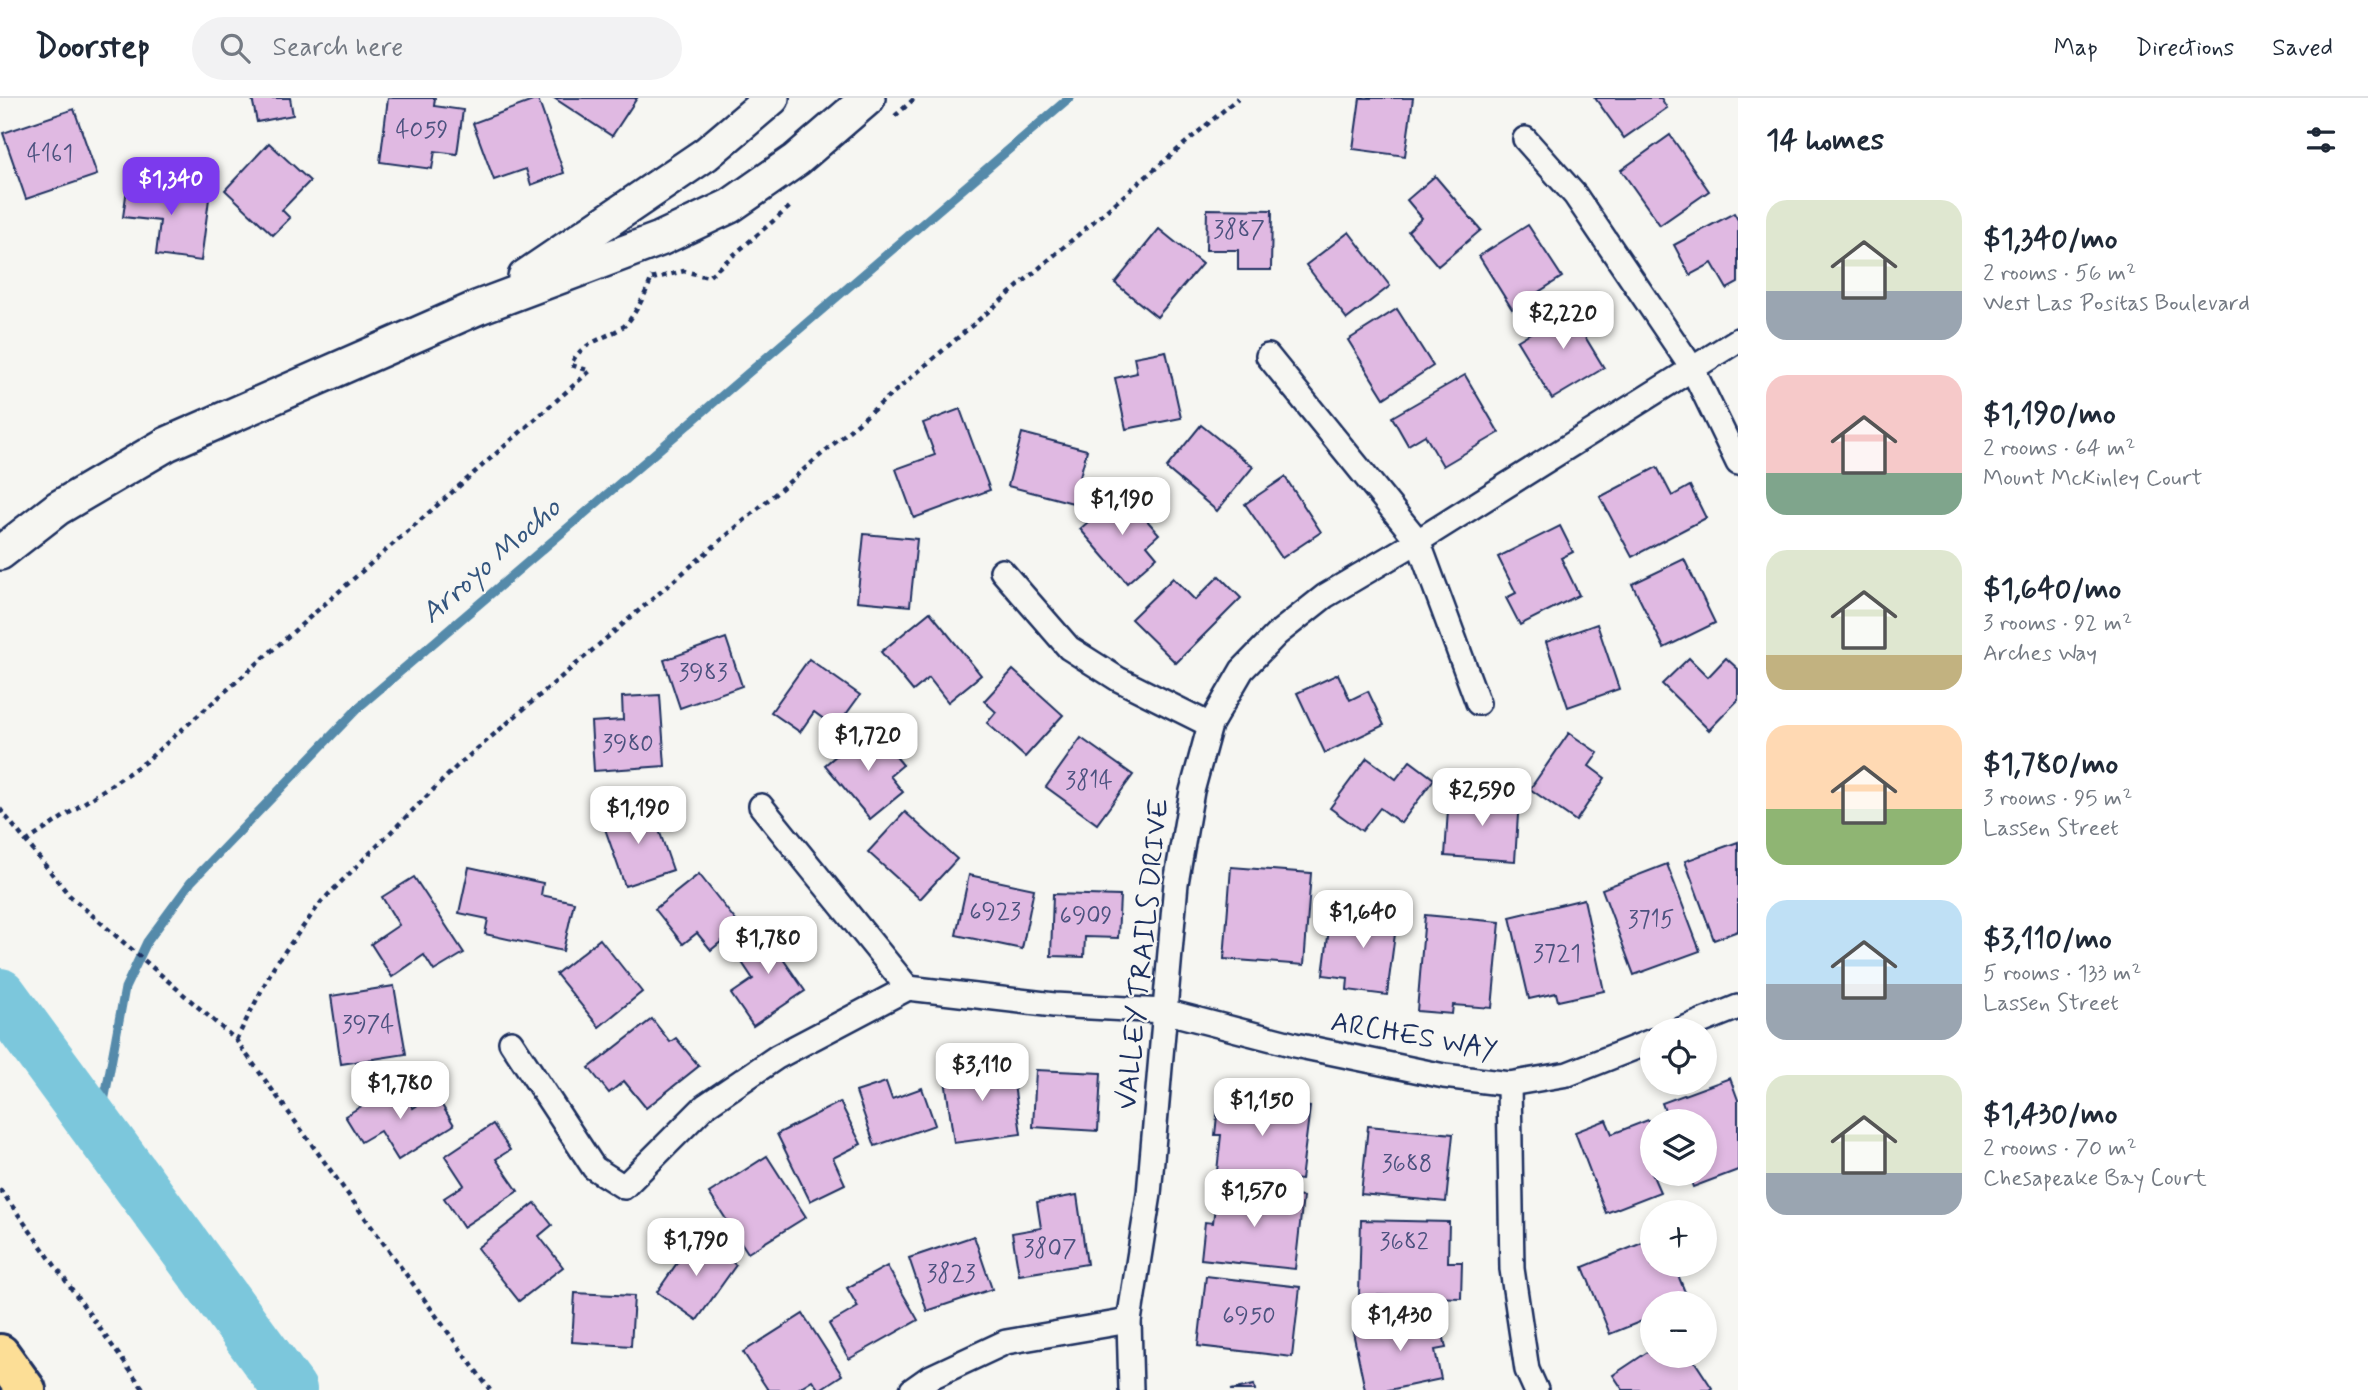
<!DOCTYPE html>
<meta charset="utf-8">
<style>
:root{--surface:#fff;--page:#f2f2f3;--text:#1f2937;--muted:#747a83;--line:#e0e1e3;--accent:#7c3aed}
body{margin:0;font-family:Mynerve,sans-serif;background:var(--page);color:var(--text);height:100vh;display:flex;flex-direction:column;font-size:26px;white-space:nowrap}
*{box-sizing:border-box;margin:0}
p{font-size:23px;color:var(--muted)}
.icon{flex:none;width:38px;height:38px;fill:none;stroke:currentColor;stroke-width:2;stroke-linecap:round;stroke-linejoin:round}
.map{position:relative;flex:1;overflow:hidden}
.side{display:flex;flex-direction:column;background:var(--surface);width:630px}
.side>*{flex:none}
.controls{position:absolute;left:1640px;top:920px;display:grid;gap:14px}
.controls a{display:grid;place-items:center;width:77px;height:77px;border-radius:50%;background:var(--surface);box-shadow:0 4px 10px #0003;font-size:35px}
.price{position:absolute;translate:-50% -60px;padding:0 16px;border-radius:14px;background:#fff;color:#222;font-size:23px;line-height:46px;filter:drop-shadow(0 2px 4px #0008)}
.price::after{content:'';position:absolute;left:50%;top:42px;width:21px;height:16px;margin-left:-10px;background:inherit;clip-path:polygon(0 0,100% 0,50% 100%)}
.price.active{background:var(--accent);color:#fff}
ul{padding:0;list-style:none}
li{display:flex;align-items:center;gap:21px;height:175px;padding:0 28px}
li span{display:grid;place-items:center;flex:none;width:196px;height:140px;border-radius:21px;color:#555}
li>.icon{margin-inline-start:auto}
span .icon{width:84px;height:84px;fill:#fffc;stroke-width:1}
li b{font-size:30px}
h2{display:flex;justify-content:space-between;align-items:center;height:84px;padding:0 28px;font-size:30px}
header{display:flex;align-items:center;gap:42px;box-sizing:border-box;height:98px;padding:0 35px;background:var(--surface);border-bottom:2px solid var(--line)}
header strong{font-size:33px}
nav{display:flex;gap:38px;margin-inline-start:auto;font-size:24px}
.search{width:490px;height:63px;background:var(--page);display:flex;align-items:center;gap:18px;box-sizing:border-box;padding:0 24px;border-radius:38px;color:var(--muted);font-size:26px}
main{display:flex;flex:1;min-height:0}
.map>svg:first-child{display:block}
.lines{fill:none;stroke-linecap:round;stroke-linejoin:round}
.stream{stroke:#558aaa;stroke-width:9}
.river{stroke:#7cc7dc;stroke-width:54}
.building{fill:#e0b9e2;stroke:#1b2f5e;stroke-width:2}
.minor-casing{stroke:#1b2f5e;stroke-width:28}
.secondary-casing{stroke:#1b2f5e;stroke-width:38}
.motorway-casing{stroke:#1b2f5e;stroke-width:44}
.path{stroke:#1b2f5e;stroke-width:4.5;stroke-dasharray:5 5;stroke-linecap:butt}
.minor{stroke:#f6f6f2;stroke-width:23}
.secondary{stroke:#f6f6f2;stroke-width:33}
.motorway{stroke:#fcde96;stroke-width:38}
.labels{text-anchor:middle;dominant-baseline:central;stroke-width:5;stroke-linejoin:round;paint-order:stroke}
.number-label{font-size:24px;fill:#4c527f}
.street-label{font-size:28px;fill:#1b2f5e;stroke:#f6f6f2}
.water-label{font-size:30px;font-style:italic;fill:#33557e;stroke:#f6f6f2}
</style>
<header>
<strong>Doorstep</strong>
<div class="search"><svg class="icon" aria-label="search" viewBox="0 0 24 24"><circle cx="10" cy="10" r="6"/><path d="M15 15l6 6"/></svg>Search here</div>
<nav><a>Map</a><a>Directions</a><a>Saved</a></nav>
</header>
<main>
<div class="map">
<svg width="1738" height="1292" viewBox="0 0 1738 1292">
<rect width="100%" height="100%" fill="#f6f6f2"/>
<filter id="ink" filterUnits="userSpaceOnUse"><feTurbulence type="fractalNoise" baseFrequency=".0143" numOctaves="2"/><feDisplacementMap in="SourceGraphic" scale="14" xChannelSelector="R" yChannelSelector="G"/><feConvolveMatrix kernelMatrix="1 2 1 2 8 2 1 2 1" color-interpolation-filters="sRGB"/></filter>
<g filter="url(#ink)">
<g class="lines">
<path class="stream" d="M120 1063 104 1004 125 890 147 844 191 784 360 608 1069 0"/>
<path class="river" d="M0 897 290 1292"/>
</g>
<g class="building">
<path d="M252 0H290L293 17 257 24Z"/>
<path d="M388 0H435L434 8 463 12 457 56 435 53 432 71 380 64Z"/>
<path d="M554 0H637L612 38Z"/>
<path d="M1360 0H1413L1405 58 1353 51Z"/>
<path d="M1595 0H1661L1667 10 1624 40Z"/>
<path d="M538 1 564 75 531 87 526 71 494 82 473 25Z"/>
<path d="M74 11 97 77 26 101 3 35Z"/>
<path d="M1670 37 1709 93 1660 127 1621 72Z"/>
<path d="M269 45 310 83 282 112 290 120 273 137 225 92Z"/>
<path d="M1435 78 1481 132 1438 168 1408 133 1422 120 1407 102Z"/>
<path d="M128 83 210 93 201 163 156 157 160 123 123 119Z"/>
<path d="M1207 111 1272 112 1271 172H1238V152H1206Z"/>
<path d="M1734 115 1738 122V185L1727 191 1712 165 1690 177 1674 147Z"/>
<path d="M1528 127 1562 179 1512 211 1479 158Z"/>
<path d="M1159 131 1202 166 1157 219 1115 185Z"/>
<path d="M1349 134 1390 188 1347 221 1306 167Z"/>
<path d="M1582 204 1597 229 1584 237 1604 270 1552 301 1517 243Z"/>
<path d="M1397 211 1433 268 1384 300 1348 242Z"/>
<path d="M1166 253 1181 320 1126 331 1115 280 1137 275 1134 259Z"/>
<path d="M1465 277 1499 335 1443 368 1425 337 1408 347 1392 319Z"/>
<path d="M960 311 990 392 914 420 896 371 935 357 923 325Z"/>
<path d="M1201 327 1253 369 1217 413 1166 370Z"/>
<path d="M1022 335 1087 352 1073 405 1008 388Z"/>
<path d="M1657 369 1672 398 1690 388 1706 420 1632 459 1600 399Z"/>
<path d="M1285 379 1321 434 1282 460 1245 406Z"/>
<path d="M1122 394 1159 436 1147 447 1157 459 1127 485 1080 431Z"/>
<path d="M1560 428 1573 454 1561 460 1579 497 1520 527 1506 500 1516 495 1498 459Z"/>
<path d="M864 436 917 441 910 508 857 503Z"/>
<path d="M1684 461 1715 525 1664 550 1632 486Z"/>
<path d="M1219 478 1241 500 1176 565 1131 521 1173 480 1195 502Z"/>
<path d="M930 514 981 577 948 604 929 580 913 593 881 554Z"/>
<path d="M1597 526 1619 591 1568 609 1546 544Z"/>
<path d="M726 540 742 588 680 610 664 562Z"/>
<path d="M1689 560 1708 579 1726 560 1738 571V602L1709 632 1662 586Z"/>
<path d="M809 561 860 597 836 630 814 614 800 634 771 614Z"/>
<path d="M1013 572 1063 617 1025 659 987 625 996 614 984 603Z"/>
<path d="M1338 576 1350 602 1368 593 1384 627 1325 655 1297 595Z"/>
<path d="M660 597 665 668 594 673 591 624 623 622 622 599Z"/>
<path d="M871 629 903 667 890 678 903 694 870 721 825 667Z"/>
<path d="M1569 635 1598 655 1589 668 1605 680 1576 723 1530 691Z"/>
<path d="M1081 640 1133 677 1097 726 1046 689Z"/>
<path d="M1367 660 1396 681 1410 663 1434 681 1401 725 1380 710 1362 733 1330 710Z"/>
<path d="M1449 696 1519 701 1515 763 1445 758Z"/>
<path d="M651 709 673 772 625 788 603 725Z"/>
<path d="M905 714 957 761 920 801 868 754Z"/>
<path d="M1738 744V833L1714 842 1685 763Z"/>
<path d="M1667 766 1700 853 1634 877 1602 791Z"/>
<path d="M469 769 543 785 541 797 574 804 563 853 485 836 488 821 459 815Z"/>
<path d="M1231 769 1311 775 1304 867 1224 861Z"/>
<path d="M699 776 740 828 711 852 697 835 683 846 655 811Z"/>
<path d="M969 777 1034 791 1022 851 956 837Z"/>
<path d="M414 779 464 855 434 873 424 857 392 879 371 846 399 827 382 799Z"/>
<path d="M1053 796 1120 798 1118 840 1085 839 1084 859 1051 858Z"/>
<path d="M1584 801 1604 893 1558 903 1556 895 1529 901 1510 819Z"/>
<path d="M1354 807 1398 813 1387 897 1347 892 1348 880 1323 877 1330 823 1351 825Z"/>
<path d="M1425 817 1500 824 1492 910 1453 907 1452 916 1417 913Z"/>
<path d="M783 825 800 850 783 861 805 893 753 928 731 896 753 881 737 857Z"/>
<path d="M600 841 642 894 599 929 556 876Z"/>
<path d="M394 888 406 956 341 966 331 898Z"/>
<path d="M652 921 670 944 676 940 699 968 646 1010 624 983 609 995 589 970Z"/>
<path d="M1011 965 1021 1036 954 1045 944 974Z"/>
<path d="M1036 972 1101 975 1098 1033 1033 1029Z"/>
<path d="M1730 980 1738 1002V1072L1693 1089 1688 1076H1704V1024H1669L1662 1005Z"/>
<path d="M886 984 892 1001 922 990 935 1027 875 1048 856 994Z"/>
<path d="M398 986 413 1010 435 996 454 1027 398 1062 380 1033 361 1044 345 1018Z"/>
<path d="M1219 999 1310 1009 1301 1082 1217 1073 1221 1037H1215Z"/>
<path d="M840 1004 861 1046 833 1060 845 1086 810 1103 777 1036Z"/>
<path d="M1606 1022 1612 1036 1648 1022 1652 1033V1076H1657L1653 1078 1660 1094 1606 1115 1575 1034Z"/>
<path d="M493 1026 510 1052 496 1061 518 1093 463 1129 444 1100 464 1087 445 1058Z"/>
<path d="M1368 1028 1453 1036 1446 1104 1361 1096Z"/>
<path d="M767 1058 806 1119 748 1155 709 1095Z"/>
<path d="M1217 1090 1303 1099 1295 1171 1201 1161 1205 1124 1213 1125Z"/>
<path d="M1077 1097 1087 1166 1019 1177 1012 1135 1041 1130 1037 1104Z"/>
<path d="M535 1105 552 1127 539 1138 563 1169 519 1203 477 1150Z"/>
<path d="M1361 1122 1449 1124 1448 1164H1462L1461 1200 1359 1197Z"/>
<path d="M974 1138 992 1191 927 1213 909 1160Z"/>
<path d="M695 1139 736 1167 697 1222 657 1194Z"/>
<path d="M1652 1141V1167H1674L1689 1204 1684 1206H1652V1219L1610 1236 1583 1169Z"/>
<path d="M887 1168 918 1222 849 1261 829 1226 858 1209 847 1190Z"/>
<path d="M1206 1178 1300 1189 1292 1259 1198 1248Z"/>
<path d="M575 1195 634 1198 631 1248 572 1244Z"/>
<path d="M803 1216 842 1277 819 1292 812 1282 796 1292H768L743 1254Z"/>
<path d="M1439 1216 1446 1250 1435 1252 1441 1281 1389 1292H1365L1353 1234Z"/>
<path d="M1652 1251V1258H1662L1664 1261 1669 1258H1691L1712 1290 1709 1292H1623L1613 1277Z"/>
<path d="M1254 1287 1255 1292H1231Z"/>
</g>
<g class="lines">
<g class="minor-casing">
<g id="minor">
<path d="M1525 41 1575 97 1692 270 1738 365"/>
<path d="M1268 258 1418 443 1478 605"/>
<path d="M1002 473 1069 550 1118 581 1210 627"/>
<path d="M761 708 908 890"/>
<path d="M1678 933 1738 909"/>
<path d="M511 944 594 1070 624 1089 705 1008 777 959 908 890 1054 907 1164 913 1295 947 1444 978 1509 986 1568 976 1652 943"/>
<path d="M1509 986 1512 1171 1527 1272 1536 1292"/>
<path d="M912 1292 929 1280 1006 1244 1129 1223"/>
<path d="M1131 1292 1129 1223 1149 1096 1176 785 1192 693 1210 627 1242 572 1277 536 1325 498 1418 443 1738 242"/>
</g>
</g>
<g class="secondary-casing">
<g id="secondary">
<path d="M525 179 706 56 772 0"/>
<path d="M0 455 58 410 167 346 479 209 660 141 730 108 796 62 868 0"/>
</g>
</g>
<g class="motorway-casing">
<path id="motorway" d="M0 1256 26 1292"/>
</g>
<g class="path">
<path d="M895 18 915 0"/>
<path d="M652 181 684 173 708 179 793 106"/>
<path d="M0 711 69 797 236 942 490 1292"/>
<path d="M26 744 145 664 590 273 571 267C580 244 606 241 624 228 633 221 649 190 652 178"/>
<path d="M236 942 274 868 322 803 457 668 1238 0"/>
<path d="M0 1091 144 1292"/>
</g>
<use href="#minor" class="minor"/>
<use href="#secondary" class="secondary"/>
<use href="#motorway" class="motorway"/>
</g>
</g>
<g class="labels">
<g class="number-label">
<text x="422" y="32">4059</text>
<text x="50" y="56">4161</text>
<text x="1239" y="132">3887</text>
<text x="703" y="575">3983</text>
<text x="628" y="646">3980</text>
<text x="1089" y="683">3814</text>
<text x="995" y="814">6923</text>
<text x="1086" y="818">6909</text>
<text x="1651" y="822">3715</text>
<text x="1557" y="856">3721</text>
<text x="368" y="927">3974</text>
<text x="1407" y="1066">3688</text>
<text x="1404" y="1144">3682</text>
<text x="1050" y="1151">3807</text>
<text x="951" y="1176">3823</text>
<text x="1249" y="1218">6950</text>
</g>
<g class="street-label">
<text transform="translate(1144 856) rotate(-84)">VALLEY TRAILS DRIVE</text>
<text transform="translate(1414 939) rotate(10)">ARCHES WAY</text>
</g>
<g class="water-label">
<text transform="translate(491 463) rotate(-41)">Arroyo Mocho</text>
</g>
</g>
</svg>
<div class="controls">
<a><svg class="icon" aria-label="locate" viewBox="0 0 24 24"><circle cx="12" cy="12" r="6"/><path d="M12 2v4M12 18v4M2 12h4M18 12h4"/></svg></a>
<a><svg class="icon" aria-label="layers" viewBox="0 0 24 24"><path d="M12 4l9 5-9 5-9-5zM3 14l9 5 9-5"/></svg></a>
<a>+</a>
<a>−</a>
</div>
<b class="price active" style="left:171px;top:119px">$1,340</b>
<b class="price" style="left:1563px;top:253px">$2,220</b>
<b class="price" style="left:1122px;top:439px">$1,190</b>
<b class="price" style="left:868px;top:675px">$1,720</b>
<b class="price" style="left:1482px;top:730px">$2,590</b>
<b class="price" style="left:638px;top:748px">$1,190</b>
<b class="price" style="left:1363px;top:852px">$1,640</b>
<b class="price" style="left:768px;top:878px">$1,780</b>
<b class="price" style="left:982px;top:1005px">$3,110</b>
<b class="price" style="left:400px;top:1023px">$1,780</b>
<b class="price" style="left:1262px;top:1040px">$1,150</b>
<b class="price" style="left:1254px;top:1131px">$1,570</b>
<b class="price" style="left:696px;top:1180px">$1,790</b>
<b class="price" style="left:1400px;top:1255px">$1,430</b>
</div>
<section class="side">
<h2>14 homes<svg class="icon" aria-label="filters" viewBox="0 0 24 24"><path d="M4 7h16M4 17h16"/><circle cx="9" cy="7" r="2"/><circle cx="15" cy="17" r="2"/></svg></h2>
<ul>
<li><span style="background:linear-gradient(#dfe7d0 65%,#9aa5b1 0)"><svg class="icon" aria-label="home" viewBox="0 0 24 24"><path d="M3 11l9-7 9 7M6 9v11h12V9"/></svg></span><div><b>$1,340/mo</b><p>2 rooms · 56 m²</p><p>West Las Positas Boulevard</p></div></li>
<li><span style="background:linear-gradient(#f6c9c9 70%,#7fa58c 0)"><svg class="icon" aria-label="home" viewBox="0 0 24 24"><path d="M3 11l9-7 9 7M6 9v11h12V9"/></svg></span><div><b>$1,190/mo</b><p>2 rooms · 64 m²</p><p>Mount McKinley Court</p></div></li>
<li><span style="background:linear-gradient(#dfe7d0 75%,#c2b280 0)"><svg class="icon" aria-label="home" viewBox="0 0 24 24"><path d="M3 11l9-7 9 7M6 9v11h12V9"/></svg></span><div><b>$1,640/mo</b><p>3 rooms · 92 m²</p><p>Arches Way</p></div></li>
<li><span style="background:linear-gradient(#ffd9b3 60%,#8fb573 0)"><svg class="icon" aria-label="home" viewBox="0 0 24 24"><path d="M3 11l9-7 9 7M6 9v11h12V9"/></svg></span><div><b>$1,780/mo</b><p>3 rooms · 95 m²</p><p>Lassen Street</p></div></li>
<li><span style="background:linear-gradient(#bfe0f5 60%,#9aa5b1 0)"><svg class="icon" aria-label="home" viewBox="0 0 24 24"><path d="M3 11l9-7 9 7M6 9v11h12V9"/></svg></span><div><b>$3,110/mo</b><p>5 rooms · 133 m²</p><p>Lassen Street</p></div></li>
<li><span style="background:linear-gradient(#dfe7d0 70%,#9aa5b1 0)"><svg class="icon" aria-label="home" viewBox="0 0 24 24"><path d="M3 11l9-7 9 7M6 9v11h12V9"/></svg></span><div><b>$1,430/mo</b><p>2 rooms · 70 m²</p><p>Chesapeake Bay Court</p></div></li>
</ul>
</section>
</main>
